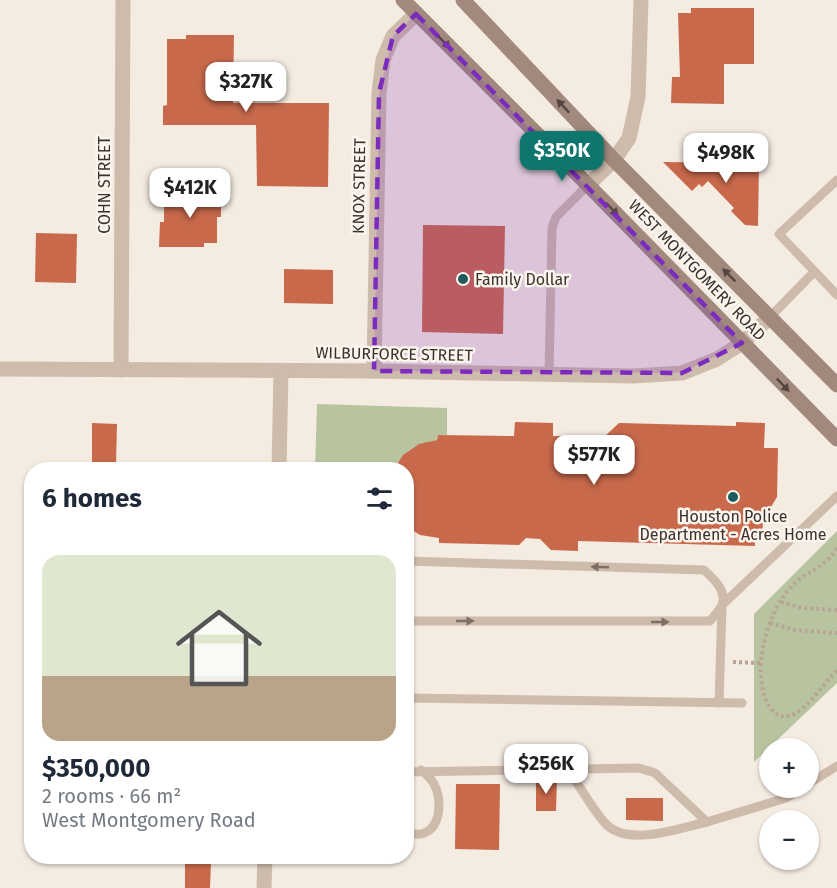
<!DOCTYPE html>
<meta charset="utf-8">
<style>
:root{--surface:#fff;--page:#f2f2f3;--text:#1f2937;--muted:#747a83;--accent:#0f766e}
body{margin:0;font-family:"Fira Sans",sans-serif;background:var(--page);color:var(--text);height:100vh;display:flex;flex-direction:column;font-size:22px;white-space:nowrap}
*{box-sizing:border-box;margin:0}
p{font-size:20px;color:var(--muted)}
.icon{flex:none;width:33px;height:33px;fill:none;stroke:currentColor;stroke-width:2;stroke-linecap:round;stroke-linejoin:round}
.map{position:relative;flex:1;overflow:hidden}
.drawer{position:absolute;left:24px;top:462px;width:390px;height:402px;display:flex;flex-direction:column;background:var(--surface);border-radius:24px;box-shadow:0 2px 4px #0004}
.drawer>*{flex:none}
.controls{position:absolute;left:759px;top:738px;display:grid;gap:12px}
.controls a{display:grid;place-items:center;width:60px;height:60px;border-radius:50%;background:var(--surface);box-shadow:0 2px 4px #0004;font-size:30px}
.price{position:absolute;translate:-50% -51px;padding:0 14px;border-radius:12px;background:#fff;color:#222;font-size:20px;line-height:39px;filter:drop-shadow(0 2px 3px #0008)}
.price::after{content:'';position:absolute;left:50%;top:36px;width:18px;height:14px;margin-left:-9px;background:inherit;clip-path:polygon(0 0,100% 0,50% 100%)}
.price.active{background:var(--accent);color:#fff}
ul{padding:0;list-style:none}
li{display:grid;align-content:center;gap:12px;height:318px;padding:0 18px}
li span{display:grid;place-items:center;height:186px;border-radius:18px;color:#555}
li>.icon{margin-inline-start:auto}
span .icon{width:108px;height:108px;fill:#fffc;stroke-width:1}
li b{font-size:26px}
h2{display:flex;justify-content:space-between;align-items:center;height:72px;padding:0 18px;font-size:26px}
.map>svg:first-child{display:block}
.green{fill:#b8c4a0}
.building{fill:#c8694b}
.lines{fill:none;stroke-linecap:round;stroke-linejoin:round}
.path{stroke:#b9a596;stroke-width:4;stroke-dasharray:3 3;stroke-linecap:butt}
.service{stroke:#cdbbac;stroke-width:9}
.minor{stroke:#cdbbac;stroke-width:15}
.tertiary{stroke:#cdbbac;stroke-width:15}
.secondary{stroke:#a18a7d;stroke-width:15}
.oneway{fill:#544640}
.oneway2{fill:#7d6f65}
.marked{fill:#7b2cbf;fill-opacity:0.2;stroke:#7b2cbf;stroke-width:4.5;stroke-dasharray:12 8;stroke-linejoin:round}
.poi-dot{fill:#1f5a5e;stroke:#fbf5ee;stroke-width:2}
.labels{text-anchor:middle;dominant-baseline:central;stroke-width:5;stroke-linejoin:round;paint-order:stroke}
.street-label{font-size:16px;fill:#3b302b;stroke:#fbf5ee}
.poi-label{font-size:16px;fill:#3b302b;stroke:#fbf5ee;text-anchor:start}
</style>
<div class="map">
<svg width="837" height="888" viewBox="0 0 837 888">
<rect width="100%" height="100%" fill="#f4ebe1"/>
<g class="green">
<path d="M317 404 447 408V435H438L437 440C414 445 406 450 393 469L315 470Z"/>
<path d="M837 531V683L754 762V614Z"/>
</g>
<g class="building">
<path d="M691 8H754V64H724V104L671 103 672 77H680L678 13H691Z"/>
<path d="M186 35H234L233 103H329L328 187 257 186 256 125H163V106L167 105V39H186Z"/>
<path d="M663 162 759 163 758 226 745 225 731 211 734 208 708 181 702 187 699 184 692 191Z"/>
<path d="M177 191 221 192V217H217V243H204V247H159L160 222H164V196L177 195Z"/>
<path d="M423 225 505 226 503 334 422 332Z"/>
<path d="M36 233 77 234 76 283 35 282Z"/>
<path d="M284 269 333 270V304L284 303Z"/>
<path d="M515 422 553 423V436L604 437 619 423 736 426V422L765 423 764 448H778L777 497 763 520 762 541H755V546L578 541V551L551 550 540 539 526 538 519 545 439 543V538L420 535 406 526V470H393L403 455 419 444 437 440 438 435 514 436Z"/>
<path d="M92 423 117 424 116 465H92Z"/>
<path d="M536 779H557L556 811H536Z"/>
<path d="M456 784H500L499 850 455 849Z"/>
<path d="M626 798H663V821L626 820Z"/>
<path d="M185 862H211L210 888H185Z"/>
</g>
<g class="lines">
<g class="path">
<path d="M837 548C825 568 810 569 795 583 768 607 750 671 768 704 790 742 821 683 837 671"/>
<path d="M781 602 802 608 837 610"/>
<path d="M770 623 795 630 837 633"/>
<path d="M733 662 761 663"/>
</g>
<g class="service">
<path d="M837 180 779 234 837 295"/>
<path d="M770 317 814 272"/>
<path d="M549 374 552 228 556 217 588 185"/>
<path d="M406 561 704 570C714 579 727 591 722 605 720 610 714 616 710 621H406"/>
<path d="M406 698 742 703"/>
<path d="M719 703 722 605 837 496"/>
<path d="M568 769C577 782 597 817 608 826 631 846 679 828 707 822"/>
<path d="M406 772 639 768 655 773 707 822 786 798 803 788"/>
<path d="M808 784 837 766"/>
<path d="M406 833C411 833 417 835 421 834 442 829 442 799 434 784 431 778 426 774 421 770"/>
</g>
<g class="minor">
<path d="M588 185 614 160 629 138 638 97 641 0"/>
<path d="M121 370 123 0"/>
<path d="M374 371 379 93 383 60 393 36 416 14"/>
</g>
<g class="tertiary">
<path d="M0 369 374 371 633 376 682 373 717 359 742 343 770 317"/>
<path d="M279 470 281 371"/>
<path d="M264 888 265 856"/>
</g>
<g class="secondary">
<path d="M403 0 588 185 837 439"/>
<path d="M463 0 614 160 837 385"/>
</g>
</g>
<defs><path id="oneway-solid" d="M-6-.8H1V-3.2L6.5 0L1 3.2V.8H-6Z" transform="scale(1.5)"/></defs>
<g class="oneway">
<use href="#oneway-solid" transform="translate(444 42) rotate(45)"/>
<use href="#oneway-solid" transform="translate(563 106) rotate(-133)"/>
<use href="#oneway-solid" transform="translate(612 209) rotate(46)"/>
<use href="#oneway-solid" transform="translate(729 275) rotate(-135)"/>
<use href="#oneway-solid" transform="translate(783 385) rotate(46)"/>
</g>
<g class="oneway2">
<use href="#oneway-solid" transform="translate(600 567) rotate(-178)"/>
<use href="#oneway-solid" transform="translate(465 621)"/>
<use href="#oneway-solid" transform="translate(660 622)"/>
</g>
<path class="marked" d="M416 14 742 343 682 373 374 371 379 93 393 36Z"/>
<g class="poi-dot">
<circle cx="463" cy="279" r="6"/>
<circle cx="733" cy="497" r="6"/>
</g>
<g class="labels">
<g class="street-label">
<text transform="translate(104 185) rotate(-90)">COHN STREET</text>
<text transform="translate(359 186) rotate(-89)">KNOX STREET</text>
<text transform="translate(697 270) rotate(46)">WEST MONTGOMERY ROAD</text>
<text transform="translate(394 354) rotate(1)">WILBURFORCE STREET</text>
</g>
<g class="poi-label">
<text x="475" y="279">Family Dollar</text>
<text x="733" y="516" text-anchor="middle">Houston Police<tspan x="733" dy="18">Department - Acres Home</tspan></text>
</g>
</g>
</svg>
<div class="controls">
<a>+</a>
<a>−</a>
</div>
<b class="price" style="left:246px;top:113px">$327K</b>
<b class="price active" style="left:562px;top:182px">$350K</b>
<b class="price" style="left:726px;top:184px">$498K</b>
<b class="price" style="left:190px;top:219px">$412K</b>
<b class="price" style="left:594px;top:486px">$577K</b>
<b class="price" style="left:546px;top:795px">$256K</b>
<section class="drawer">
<h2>6 homes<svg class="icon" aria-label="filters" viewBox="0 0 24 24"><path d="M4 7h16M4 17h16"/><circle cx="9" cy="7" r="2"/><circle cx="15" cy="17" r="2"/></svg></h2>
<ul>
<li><span style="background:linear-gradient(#dfe7d0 65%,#b9a48a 0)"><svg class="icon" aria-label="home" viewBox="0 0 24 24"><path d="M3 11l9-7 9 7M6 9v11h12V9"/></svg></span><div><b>$350,000</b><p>2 rooms · 66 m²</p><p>West Montgomery Road</p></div></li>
</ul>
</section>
</div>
